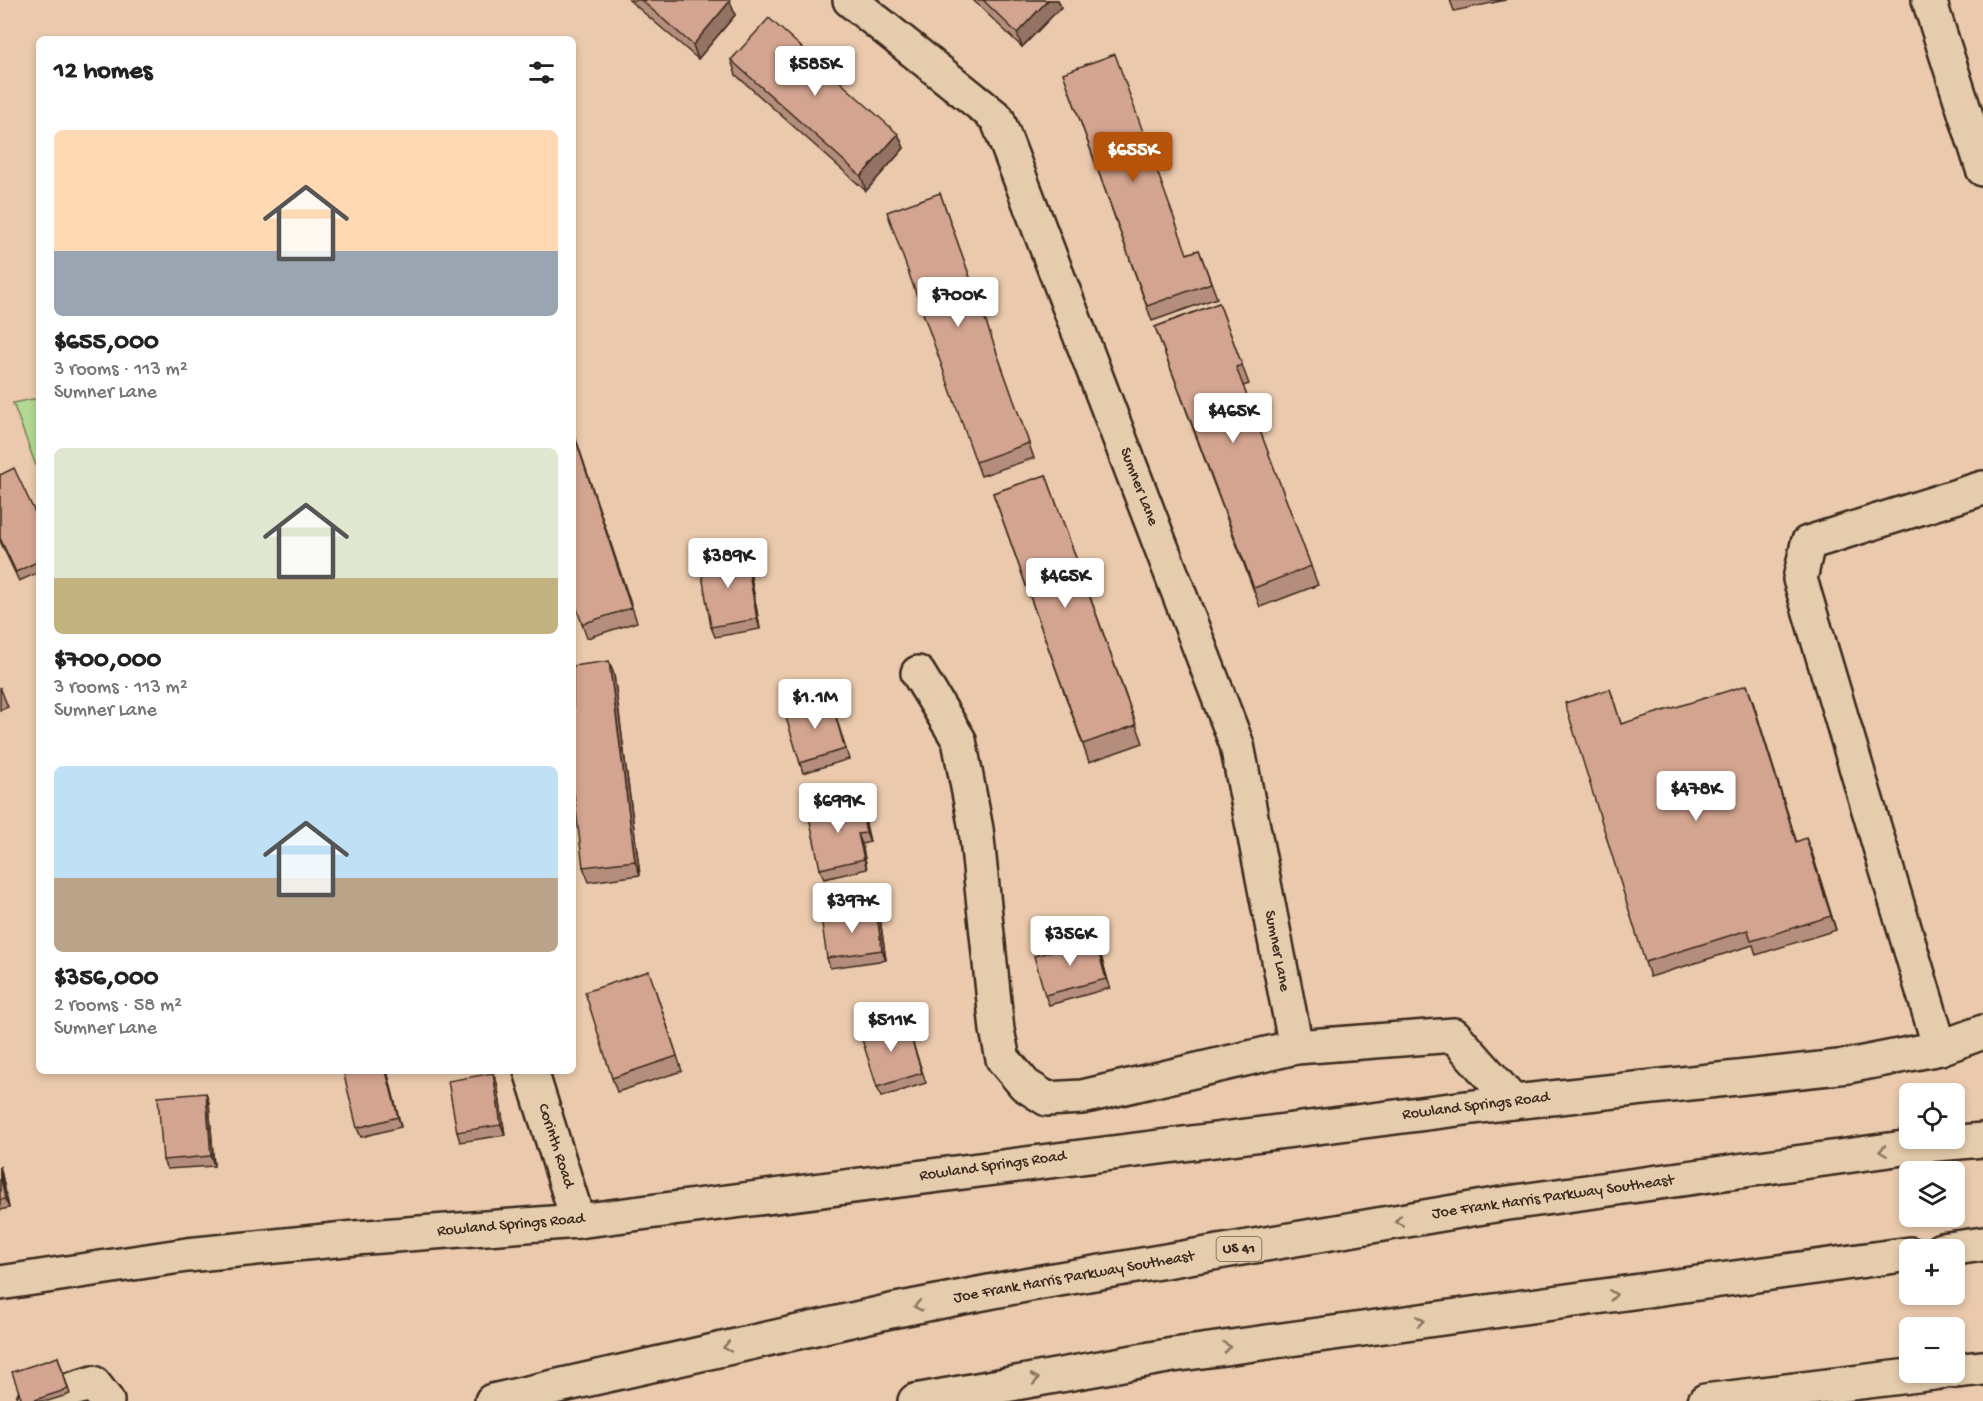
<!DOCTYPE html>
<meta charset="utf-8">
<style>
:root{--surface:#fff;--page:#f6f6f6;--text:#222;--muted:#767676;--accent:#b45309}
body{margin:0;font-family:"Gochi Hand",sans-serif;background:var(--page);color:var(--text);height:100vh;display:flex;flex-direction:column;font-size:22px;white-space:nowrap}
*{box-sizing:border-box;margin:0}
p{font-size:20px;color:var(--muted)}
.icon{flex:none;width:33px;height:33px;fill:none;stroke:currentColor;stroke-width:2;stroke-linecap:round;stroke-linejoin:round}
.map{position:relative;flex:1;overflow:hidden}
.panel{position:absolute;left:36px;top:36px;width:540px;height:1038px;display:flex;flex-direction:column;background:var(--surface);border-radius:9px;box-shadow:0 3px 9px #0003}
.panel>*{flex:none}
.buttons{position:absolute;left:1899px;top:1083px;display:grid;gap:12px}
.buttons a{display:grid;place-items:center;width:66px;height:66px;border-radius:9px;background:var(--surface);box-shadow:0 3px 9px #0003;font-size:30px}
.price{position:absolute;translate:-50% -51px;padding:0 14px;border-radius:6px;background:#fff;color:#222;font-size:20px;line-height:39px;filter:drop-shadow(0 2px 3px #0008)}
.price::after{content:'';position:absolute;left:50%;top:36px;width:18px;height:14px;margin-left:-9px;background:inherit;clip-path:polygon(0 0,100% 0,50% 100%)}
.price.on{background:var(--accent);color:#fff}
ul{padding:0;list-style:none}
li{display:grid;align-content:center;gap:12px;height:318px;padding:0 18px}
li span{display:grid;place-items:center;height:186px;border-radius:9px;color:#555}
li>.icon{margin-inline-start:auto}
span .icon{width:108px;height:108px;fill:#fffc;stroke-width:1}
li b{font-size:26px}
h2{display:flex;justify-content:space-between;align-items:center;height:72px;padding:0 18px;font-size:26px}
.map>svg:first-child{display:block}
.green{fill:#b3d893;stroke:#778158;stroke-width:1.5}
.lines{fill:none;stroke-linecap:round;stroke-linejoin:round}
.minor-casing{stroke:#3b2a1e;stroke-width:38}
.major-casing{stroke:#3b2a1e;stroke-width:38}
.minor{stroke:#e4ccac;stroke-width:33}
.major{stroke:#e4ccac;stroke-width:33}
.wall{fill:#b58d7c;stroke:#3b2a1e;stroke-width:1.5}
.shaded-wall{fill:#947365;stroke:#3b2a1e;stroke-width:1.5}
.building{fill:#d3a490;stroke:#3b2a1e;stroke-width:1.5}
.oneway{stroke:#87735e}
.labels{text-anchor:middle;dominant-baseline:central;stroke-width:6;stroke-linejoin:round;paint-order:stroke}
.shield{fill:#e4ccac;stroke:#6e5b49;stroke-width:1.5}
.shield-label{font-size:15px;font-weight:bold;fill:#3b2a1e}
.street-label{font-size:16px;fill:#3b2a1e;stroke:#e4ccac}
</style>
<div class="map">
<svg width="1983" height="1401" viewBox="0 0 1983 1401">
<rect width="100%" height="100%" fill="#eac9ac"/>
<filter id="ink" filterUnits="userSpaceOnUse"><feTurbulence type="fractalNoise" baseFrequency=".0167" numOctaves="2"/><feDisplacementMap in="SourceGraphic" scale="12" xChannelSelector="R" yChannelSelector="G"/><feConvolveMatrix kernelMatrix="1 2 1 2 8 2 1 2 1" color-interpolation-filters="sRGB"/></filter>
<g filter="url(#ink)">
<path class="green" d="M39 398V474L13 403Z"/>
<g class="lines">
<g class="minor-casing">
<g id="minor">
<path d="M850 0 997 118 1237 745 1296 1047 1454 1035 1513 1102"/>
<path d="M1929 0 1983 169"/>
<path d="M918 673 959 740 976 829 997 1030 1003 1059 1025 1085 1047 1099 1082 1097 1296 1047"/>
<path d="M1940 1048 1800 579 1808 543 1983 488"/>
<path d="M531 1071 578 1221"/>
<path d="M0 1283 187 1255 355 1238 578 1221 1513 1102 1848 1066 1940 1048 1983 1032"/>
<path d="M1954 1371 1983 1368"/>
<path d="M34 1401 93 1383 107 1401"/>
<path d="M1705 1401 1942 1372"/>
</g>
</g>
<g class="major-casing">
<g id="major">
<path d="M1941 1250 1983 1244"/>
<path d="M492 1401 891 1311 1030 1284 1501 1204 1925 1145 1983 1140"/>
<path d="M915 1401 1173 1355 1910 1254"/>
</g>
</g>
<use href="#minor" class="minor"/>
<use href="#major" class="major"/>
</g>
<g class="wall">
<path d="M629 0H729L735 15 698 59Z"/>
<path d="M973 0H1058L1061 7 1022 47Z"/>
<path d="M1450 0H1506L1454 11Z"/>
<path d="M731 60 898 134 904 148 866 191 736 75Z"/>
<path d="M1063 73 1187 254 1199 250 1217 298 1152 321Z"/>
<path d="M940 193 1034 458 981 476 976 462Z"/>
<path d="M1219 303 1249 384 1243 386 1318 585 1260 607 1155 327Z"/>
<path d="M573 430 637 622 587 638 582 624Z"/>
<path d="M0 475 39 521V572L19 581 0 541Z"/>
<path d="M1046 475 1143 743 1089 762 993 493Z"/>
<path d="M748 560 760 629 715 637 711 627Z"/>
<path d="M609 661 614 675 640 875 589 882 583 867Z"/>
<path d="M0 687 8 707 0 710Z"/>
<path d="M1610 689 1621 724 1752 699 1796 841 1812 853 1836 930 1756 955 1753 945 1650 977 1645 962Z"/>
<path d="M833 707 849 759 803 773 800 763Z"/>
<path d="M863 811 870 842 862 844 867 869 824 879 820 869Z"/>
<path d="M876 909 880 919 886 960 830 968 827 958Z"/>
<path d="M1099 949 1110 988 1049 1005 1045 995Z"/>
<path d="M654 986 682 1071 617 1092 612 1078Z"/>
<path d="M905 1019 926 1083 881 1097 877 1087Z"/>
<path d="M387 1071 401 1127 361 1137 357 1128Z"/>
<path d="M497 1083 505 1135 460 1142 457 1132Z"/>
<path d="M209 1103 214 1166 167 1169 163 1160Z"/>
<path d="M0 1166 9 1208 0 1210Z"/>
<path d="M58 1357 70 1394 48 1401H22Z"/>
</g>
<g class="shaded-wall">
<path d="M1048 0H1058L1061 7 1022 47 1017 33Z"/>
<path d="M730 1 735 15 698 59 693 45Z"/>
<path d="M898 134 904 148 866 191 861 176Z"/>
<path d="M745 550 748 560 760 629 757 619Z"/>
<path d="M609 661 614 675 640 875 635 861Z"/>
<path d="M1747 685 1752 699 1801 856 1796 842Z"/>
<path d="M860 801 863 811 870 842 866 833Z"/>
<path d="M858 834 862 844 867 869 864 859Z"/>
<path d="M1806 838 1812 853 1836 930 1831 916Z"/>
<path d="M876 909 880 919 886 960 882 950Z"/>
<path d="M1095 939 1099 949 1110 988 1106 979Z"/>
<path d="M386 1071H387L401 1127 398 1117Z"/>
<path d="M493 1073 497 1083 505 1135 501 1125Z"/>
<path d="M206 1093 209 1103 214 1166 211 1156Z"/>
<path d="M0 1166 9 1208 5 1199 0 1173Z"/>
</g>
<g class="building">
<path d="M641 0H729L730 1 693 45Z"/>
<path d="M983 0H1048L1017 33Z"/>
<path d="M769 18 898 134 861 176 731 60Z"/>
<path d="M1115 54 1187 254 1199 250 1211 283 1147 306 1063 73Z"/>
<path d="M940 193 1029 443 976 462 887 212Z"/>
<path d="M1219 303 1242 365 1236 367 1311 566 1254 588 1155 327Z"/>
<path d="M573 431 631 608 582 624 573 597Z"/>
<path d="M14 468 39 521V561L16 572 0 538V475Z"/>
<path d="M1046 475 1136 725 1083 744 993 493Z"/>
<path d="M745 550 757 619 711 627 699 558Z"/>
<path d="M609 661 635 861 583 867 573 786V666Z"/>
<path d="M1747 685 1796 842 1806 838 1831 916 1751 941 1748 930 1645 962 1565 703 1610 689 1621 724Z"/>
<path d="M830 697 845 749 800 763 784 711Z"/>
<path d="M860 801 866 833 858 834 864 859 820 869 808 812Z"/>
<path d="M876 909 882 950 827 958 821 917Z"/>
<path d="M1095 939 1106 979 1045 995 1034 956Z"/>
<path d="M649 971 677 1056 612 1078 585 992Z"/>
<path d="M905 1019 922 1073 877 1087 860 1033Z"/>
<path d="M343 1071H386L398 1117 357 1128Z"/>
<path d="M493 1073 501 1125 457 1132 448 1081Z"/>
<path d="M206 1093 211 1156 163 1160 158 1097Z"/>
<path d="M0 1173 5 1199 0 1200Z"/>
<path d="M58 1357 68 1389 32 1401H22L12 1372Z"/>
</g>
<defs><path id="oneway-chevron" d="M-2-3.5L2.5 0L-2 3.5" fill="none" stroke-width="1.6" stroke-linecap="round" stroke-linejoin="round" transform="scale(1.5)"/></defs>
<g class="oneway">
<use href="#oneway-chevron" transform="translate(1883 1151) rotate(172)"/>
<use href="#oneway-chevron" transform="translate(1399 1221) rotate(170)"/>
<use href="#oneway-chevron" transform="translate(1613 1295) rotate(-8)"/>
<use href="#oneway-chevron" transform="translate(918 1306) rotate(169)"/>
<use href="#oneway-chevron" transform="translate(1420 1321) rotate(-8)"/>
<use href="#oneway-chevron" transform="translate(727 1347) rotate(168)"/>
<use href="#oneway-chevron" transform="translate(1227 1347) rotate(-8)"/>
<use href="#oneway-chevron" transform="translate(1035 1379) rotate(-10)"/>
</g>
</g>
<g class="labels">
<rect class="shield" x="1216.5" y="1237" width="45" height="24" rx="4.5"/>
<g class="shield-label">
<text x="1239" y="1249">US 41</text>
</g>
<g class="street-label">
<text transform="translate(1138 487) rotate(69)">Sumner Lane</text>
<text transform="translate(1276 951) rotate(79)">Sumner Lane</text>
<text transform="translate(1476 1107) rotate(-7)">Rowland Springs Road</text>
<text transform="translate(555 1146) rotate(72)">Corinth Road</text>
<text transform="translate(993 1167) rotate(-8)">Rowland Springs Road</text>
<text transform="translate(1553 1198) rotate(-8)">Joe Frank Harris Parkway Southeast</text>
<text transform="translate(511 1226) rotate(-5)">Rowland Springs Road</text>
<text transform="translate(1074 1278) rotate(-10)">Joe Frank Harris Parkway Southeast</text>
</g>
</g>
</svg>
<div class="buttons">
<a><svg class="icon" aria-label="locate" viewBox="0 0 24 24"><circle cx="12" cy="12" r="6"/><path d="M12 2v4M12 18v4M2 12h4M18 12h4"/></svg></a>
<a><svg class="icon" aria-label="layers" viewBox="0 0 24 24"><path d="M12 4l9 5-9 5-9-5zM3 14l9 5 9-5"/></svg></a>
<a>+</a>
<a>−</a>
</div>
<b class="price" style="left:815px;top:97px">$585K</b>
<b class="price on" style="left:1133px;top:183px">$655K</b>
<b class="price" style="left:958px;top:328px">$700K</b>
<b class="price" style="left:1233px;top:444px">$465K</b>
<b class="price" style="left:728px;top:589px">$389K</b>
<b class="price" style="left:1065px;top:609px">$465K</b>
<b class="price" style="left:815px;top:730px">$1.1M</b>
<b class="price" style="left:1696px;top:822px">$478K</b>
<b class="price" style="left:838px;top:834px">$699K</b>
<b class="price" style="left:852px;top:934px">$397K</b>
<b class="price" style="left:1070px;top:967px">$356K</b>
<b class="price" style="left:891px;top:1053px">$511K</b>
<section class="panel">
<h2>12 homes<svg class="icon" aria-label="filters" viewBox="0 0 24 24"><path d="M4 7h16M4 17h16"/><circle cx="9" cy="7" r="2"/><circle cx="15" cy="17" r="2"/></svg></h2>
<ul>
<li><span style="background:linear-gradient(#ffd9b3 65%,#9aa5b1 0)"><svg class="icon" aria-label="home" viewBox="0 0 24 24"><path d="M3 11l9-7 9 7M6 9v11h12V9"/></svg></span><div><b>$655,000</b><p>3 rooms · 113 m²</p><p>Sumner Lane</p></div></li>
<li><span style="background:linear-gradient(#dfe7d0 70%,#c2b280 0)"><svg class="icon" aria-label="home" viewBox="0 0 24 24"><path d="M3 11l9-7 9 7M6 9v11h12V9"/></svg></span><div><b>$700,000</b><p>3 rooms · 113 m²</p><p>Sumner Lane</p></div></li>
<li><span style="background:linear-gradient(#bfe0f5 60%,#b9a48a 0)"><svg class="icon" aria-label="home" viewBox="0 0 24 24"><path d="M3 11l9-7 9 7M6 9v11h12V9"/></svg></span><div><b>$356,000</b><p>2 rooms · 58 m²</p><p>Sumner Lane</p></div></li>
</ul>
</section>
</div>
